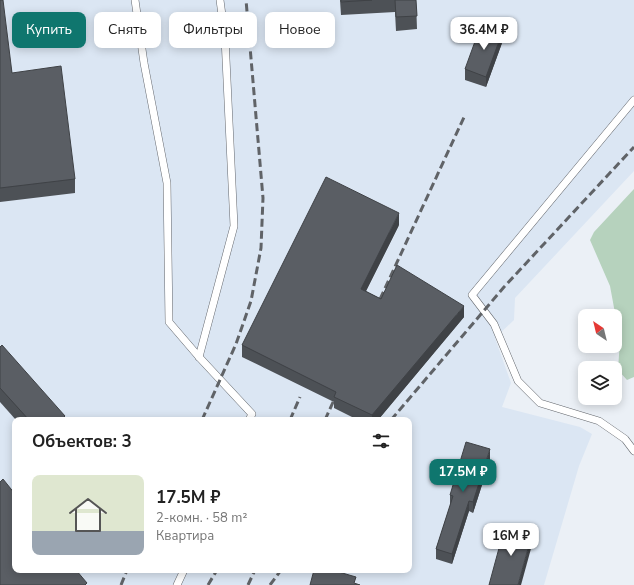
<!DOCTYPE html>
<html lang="ru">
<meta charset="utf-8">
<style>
:root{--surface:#fff;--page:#f6f6f6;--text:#222;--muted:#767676;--accent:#0f766e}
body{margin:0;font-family:"Nunito Sans",sans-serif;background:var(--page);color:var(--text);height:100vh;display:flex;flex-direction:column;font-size:15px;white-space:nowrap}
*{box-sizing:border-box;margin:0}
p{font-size:13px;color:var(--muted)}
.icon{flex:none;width:22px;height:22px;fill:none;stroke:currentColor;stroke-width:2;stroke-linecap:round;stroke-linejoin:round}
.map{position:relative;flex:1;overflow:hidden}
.sheet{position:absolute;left:12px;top:417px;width:400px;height:156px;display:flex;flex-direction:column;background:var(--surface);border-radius:8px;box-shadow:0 2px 10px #0003}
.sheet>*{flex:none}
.guide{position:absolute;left:12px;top:12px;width:400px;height:36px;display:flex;gap:8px}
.needle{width:26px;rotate:325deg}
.buttons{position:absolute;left:578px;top:309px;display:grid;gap:8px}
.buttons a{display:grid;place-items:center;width:44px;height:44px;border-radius:8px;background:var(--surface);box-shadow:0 2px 10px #0003;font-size:20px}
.price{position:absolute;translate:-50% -34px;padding:0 9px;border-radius:8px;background:#fff;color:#222;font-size:13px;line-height:26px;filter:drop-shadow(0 1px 2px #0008)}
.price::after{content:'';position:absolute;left:50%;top:24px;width:12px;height:9px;margin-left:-6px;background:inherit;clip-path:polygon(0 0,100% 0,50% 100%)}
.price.selected{background:var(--accent);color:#fff}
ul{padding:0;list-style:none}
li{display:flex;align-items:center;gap:12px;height:100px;padding:0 20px}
li span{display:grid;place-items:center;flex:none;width:112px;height:80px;border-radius:8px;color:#555}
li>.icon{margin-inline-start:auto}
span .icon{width:48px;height:48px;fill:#fffc;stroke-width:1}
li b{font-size:17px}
h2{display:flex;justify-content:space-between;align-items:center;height:48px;padding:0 20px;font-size:17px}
.pill{padding:0 14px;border-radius:8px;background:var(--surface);box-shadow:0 2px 10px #0003;font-size:14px;line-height:36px}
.pill.selected{background:var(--accent);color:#fff}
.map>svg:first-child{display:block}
.built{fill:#dbe6f3;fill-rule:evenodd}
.green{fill:#b6d2bd}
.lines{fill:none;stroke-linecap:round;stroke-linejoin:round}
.lane-casing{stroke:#63676d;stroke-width:8}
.lane{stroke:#fff;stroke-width:7}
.rail{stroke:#606367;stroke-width:3;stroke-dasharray:8 4;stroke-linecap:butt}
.wall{fill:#4d5156}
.shaded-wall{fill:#3f4246}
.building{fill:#5a5e64;stroke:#3f4246}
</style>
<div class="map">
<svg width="634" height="585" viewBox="0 0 634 585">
<rect width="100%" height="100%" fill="#ebf0f6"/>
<path class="built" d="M0 0H634V171L515 298 514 320 495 338 511 383 502 407 580 427 592 434 579 466 544 585H0ZM15 420H409V570H15Z"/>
<path class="green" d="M634 189V377L627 380 618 370 620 340 610 286 590 240 594 232Z"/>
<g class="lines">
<g class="lane-casing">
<g id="lane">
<path d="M135 0 144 63 167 183 169 322 199 357 252 414 249 420"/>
<path d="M634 100 472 295 494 324 518 381 540 403 599 421 625 439 634 451"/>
<path d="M199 357 234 226 225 38 220 0"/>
<path d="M177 585 184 570"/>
</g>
</g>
<use href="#lane" class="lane"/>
<g class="rail">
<path d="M375 310 465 115"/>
<path d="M202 420 236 344 251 301 261 248 263 198 246 0"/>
<path d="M290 420 300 397"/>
<path d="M325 420 338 391"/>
<path d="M391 420 504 287 634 147"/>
<path d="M121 585 127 570"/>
<path d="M208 585 217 570"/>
<path d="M248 585 255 570"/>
<path d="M270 585 281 570"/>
</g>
</g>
<g class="wall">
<path d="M0 0 12 73 75 179V193L0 202Z"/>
<path d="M340 0H416L417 29 396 31 395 12 341 15Z"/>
<path d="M502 43 486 87 465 80V69Z"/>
<path d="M399 225 366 291 381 299 464 317 378 420H358L334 408V402L242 357V345Z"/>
<path d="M0 347 65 420H16L0 402Z"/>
<path d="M490 460 473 513 469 511 452 564 436 559V549L450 506V495Z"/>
</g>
<g class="shaded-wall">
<path d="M502 33V43L486 87V77Z"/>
<path d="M399 213V225L361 301V289Z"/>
<path d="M464 306V317L378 420H372V415Z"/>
<path d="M65 416V420H61Z"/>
<path d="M490 449V460L473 513V502Z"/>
<path d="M469 501V511L452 564V554Z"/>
<path d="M532 534V545L521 585H518Z"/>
</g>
<g class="building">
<path d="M0 0H3L12 73 61 66 75 179 0 188Z"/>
<path d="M341 0H372L341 2Z"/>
<path d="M395 0H416L417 16 396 17Z"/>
<path d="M481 25 502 33 486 77 465 69Z"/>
<path d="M326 177 399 213 361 289 381 299 397 265 464 306 372 415 334 397 336 392 242 345Z"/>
<path d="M2 345 65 416 61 420H29L0 388V347Z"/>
<path d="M466 442 490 449 473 502 469 501 452 554 436 549 453 496 450 495Z"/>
<path d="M3 479 15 494V570H76L87 583 85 585H0V482Z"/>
<path d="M505 526 532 534 518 585H489Z"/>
<path d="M314 570H332L356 577 354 583 360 585H310Z"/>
</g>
</svg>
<div class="buttons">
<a><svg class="needle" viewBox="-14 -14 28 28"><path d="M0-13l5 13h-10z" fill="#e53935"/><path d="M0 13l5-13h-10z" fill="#767676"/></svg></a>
<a><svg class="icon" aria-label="layers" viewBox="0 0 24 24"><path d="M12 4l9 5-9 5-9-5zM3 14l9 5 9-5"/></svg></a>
</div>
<b class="price" style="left:484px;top:51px">36.4M ₽</b>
<b class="price selected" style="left:463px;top:493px">17.5M ₽</b>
<b class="price" style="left:511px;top:557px">16M ₽</b>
<div class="guide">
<a class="pill selected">Купить</a>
<a class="pill">Снять</a>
<a class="pill">Фильтры</a>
<a class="pill">Новое</a>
</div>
<section class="sheet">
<h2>Объектов: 3<svg class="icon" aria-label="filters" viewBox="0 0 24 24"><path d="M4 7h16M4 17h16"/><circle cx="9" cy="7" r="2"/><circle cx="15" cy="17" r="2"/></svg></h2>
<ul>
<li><span style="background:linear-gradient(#dfe7d0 70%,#9aa5b1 0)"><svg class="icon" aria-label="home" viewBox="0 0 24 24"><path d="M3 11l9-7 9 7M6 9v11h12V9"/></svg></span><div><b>17.5M ₽</b><p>2-комн. · 58 m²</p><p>Квартира</p></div></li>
</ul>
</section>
</div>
